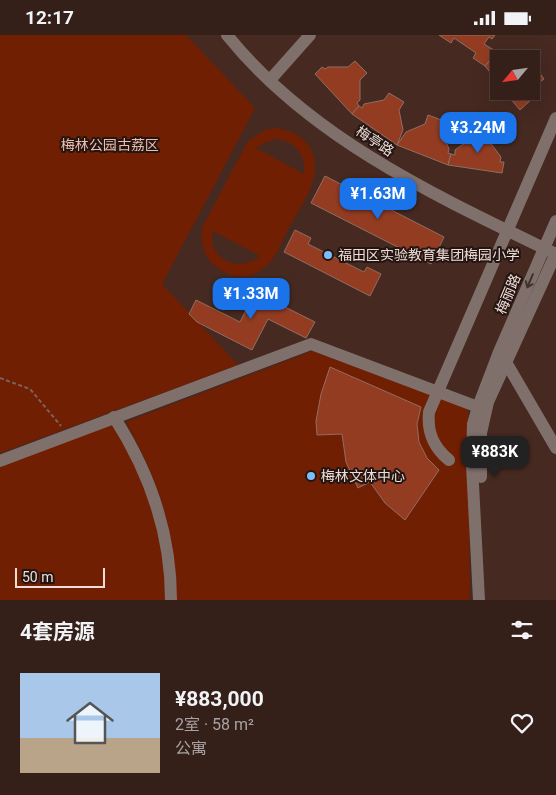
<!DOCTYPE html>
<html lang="zh">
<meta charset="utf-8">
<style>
:root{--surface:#341f19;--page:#3c2722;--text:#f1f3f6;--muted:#a9a2a2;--line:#4e3d38;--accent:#1a73e8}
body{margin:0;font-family:Roboto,"Noto Sans SC",sans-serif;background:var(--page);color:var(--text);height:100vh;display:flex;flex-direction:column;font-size:19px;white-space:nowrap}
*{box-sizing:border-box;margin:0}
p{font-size:16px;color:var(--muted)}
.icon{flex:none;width:28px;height:28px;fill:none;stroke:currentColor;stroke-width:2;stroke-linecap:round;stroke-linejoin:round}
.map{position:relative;height:565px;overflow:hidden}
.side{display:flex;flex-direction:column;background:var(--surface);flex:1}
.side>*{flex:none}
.needle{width:32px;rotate:241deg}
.fabs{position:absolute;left:490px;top:15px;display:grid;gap:10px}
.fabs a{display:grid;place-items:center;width:50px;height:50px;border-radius:0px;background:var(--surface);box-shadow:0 5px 20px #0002,0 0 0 1px var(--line);font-size:25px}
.scale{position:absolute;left:15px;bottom:12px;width:90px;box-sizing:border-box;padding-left:5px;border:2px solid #f0dcd6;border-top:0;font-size:14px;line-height:18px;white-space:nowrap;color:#f0dcd6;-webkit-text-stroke:4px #231612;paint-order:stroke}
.price{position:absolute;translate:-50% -42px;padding:0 11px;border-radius:10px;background:var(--accent);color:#fff;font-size:16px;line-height:32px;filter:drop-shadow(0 1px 2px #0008)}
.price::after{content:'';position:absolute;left:50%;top:30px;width:15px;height:11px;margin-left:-8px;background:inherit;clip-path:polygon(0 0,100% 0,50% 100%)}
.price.on{background:#222;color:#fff}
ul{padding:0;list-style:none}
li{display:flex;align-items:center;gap:15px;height:125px;padding:0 20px}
li span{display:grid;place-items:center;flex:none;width:140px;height:100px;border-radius:0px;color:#555}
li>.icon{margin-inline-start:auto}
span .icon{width:60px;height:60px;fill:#fffc;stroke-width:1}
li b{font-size:21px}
h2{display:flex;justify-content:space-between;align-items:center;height:60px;padding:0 20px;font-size:21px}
.status{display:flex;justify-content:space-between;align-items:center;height:35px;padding:0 25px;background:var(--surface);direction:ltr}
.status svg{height:14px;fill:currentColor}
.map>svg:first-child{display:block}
.green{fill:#711f03;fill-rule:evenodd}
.building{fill:#933c22;stroke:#906e64}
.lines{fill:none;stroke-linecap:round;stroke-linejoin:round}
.path{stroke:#7c625b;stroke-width:2;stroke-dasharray:4 2.5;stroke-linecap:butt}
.minor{stroke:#80706c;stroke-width:12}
.oneway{stroke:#3f312d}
.poi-dot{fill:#7dbef9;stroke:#231612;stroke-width:2}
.labels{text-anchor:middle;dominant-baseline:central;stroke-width:4;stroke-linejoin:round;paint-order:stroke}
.street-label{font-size:14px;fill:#f0dcd6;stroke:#231612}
.park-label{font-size:14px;fill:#efbdae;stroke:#231612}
.poi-label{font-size:14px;fill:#f0dcd6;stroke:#231612;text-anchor:start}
</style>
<div class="status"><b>12:17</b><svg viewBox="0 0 49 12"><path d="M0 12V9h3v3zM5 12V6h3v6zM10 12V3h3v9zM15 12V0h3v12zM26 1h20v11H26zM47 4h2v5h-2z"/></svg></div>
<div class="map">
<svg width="556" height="565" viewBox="0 0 556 565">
<rect width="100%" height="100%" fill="#462921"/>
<g class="green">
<path d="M0 0H186L255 73 162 249 238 330 0 418Z"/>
<path d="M275 93C289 95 300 99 308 110 327 136 303 167 290 191 282 205 276 226 261 235 248 244 230 243 218 233 204 224 200 209 202 193L248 106 265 95ZM276 104C295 106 306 119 304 139L256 113 262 109ZM213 196 260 221C240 239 206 224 213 196Z"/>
<path d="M313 316 468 374 470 565H174C173 543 173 520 169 499 163 459 145 422 126 387Z"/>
<path d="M113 388 124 405 156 479 168 565H0V432Z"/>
</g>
<g class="building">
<path d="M439 0H495L492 4 489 2 484 9 497 17 485 31 473 23 476 18 454 3 451 8Z"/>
<path d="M520 14 528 24H513L511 21Z"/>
<path d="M497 17 503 24H499V38L494 42 485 31Z"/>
<path d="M355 26 367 38 360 45V65L357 68 359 71 352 79 315 39 322 32 325 34 328 32H348Z"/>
<path d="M536 33 544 44 534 51 531 49V35Z"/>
<path d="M513 56H528L533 63 520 75 510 63 515 59Z"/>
<path d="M389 58 404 67 399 75 403 95 397 110 352 79 359 71 362 73 364 69 384 65Z"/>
<path d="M428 80 444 86 441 95 449 114 448 118 451 119 448 130 397 110 406 97 425 89Z"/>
<path d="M473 94 490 97 489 106 501 122 500 127H504L502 138 448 130 451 119 455 120V115L472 103Z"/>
<path d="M325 141 444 202 431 229 311 168Z"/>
<path d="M295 195 311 203 308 209 364 237 367 232 381 239 370 261 284 217Z"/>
<path d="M255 257 315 287 306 303 268 284 252 315 197 287 189 279 196 265 240 287Z"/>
<path d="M330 332 421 372 417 389 419 407 427 423 439 435 405 485 385 468 370 447 358 453 346 427 342 399 317 400 316 386 321 359Z"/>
</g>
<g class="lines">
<path class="path" d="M0 343 30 354 61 391"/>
<g class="minor">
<path d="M227 0C311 104 438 162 556 219"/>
<path d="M270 45 310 0"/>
<path d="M503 322 556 413"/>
<path d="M114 382C150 438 171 498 171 565"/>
<path d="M449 425C433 412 427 397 429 377L556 83"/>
<path d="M0 426 311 309 478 372"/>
<path d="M481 442V398L488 367 556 218"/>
<path d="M479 565 472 430 473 389 478 372 499 317 556 186"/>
</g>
</g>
<defs><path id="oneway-shaft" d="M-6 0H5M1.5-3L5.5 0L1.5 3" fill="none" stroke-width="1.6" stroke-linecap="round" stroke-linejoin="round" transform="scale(1.25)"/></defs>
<use class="oneway" href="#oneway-shaft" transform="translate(530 246) rotate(113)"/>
<g class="poi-dot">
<circle cx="328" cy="220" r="5"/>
<circle cx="311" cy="441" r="5"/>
</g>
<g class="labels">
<g class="street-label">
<text transform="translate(375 106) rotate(34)">梅亭路</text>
<text transform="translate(508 259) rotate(-67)">梅丽路</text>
</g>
<g class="park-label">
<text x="110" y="110">梅林公园古荔区</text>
</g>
<g class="poi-label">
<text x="338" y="220">福田区实验教育集团梅园小学</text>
<text x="321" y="441">梅林文体中心</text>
</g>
</g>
</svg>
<div class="fabs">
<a><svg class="needle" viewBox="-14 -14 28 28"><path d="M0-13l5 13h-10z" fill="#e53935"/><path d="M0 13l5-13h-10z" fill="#a9a2a2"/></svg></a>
</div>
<div class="scale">50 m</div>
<b class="price" style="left:478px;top:119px">¥3.24M</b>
<b class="price" style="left:378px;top:185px">¥1.63M</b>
<b class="price" style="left:251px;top:285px">¥1.33M</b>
<b class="price on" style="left:495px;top:443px">¥883K</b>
</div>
<section class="side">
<h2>4套房源<svg class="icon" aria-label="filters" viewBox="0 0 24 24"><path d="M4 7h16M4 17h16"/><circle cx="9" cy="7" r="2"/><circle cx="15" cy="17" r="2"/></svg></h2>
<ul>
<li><span style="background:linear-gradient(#a9c7e8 65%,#b9a48a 0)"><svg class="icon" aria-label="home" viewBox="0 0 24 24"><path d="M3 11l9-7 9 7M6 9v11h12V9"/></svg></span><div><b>¥883,000</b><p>2室 · 58 m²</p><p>公寓</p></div><svg class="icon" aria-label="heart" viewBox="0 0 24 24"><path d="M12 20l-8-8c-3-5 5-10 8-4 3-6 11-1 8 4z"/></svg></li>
</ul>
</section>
